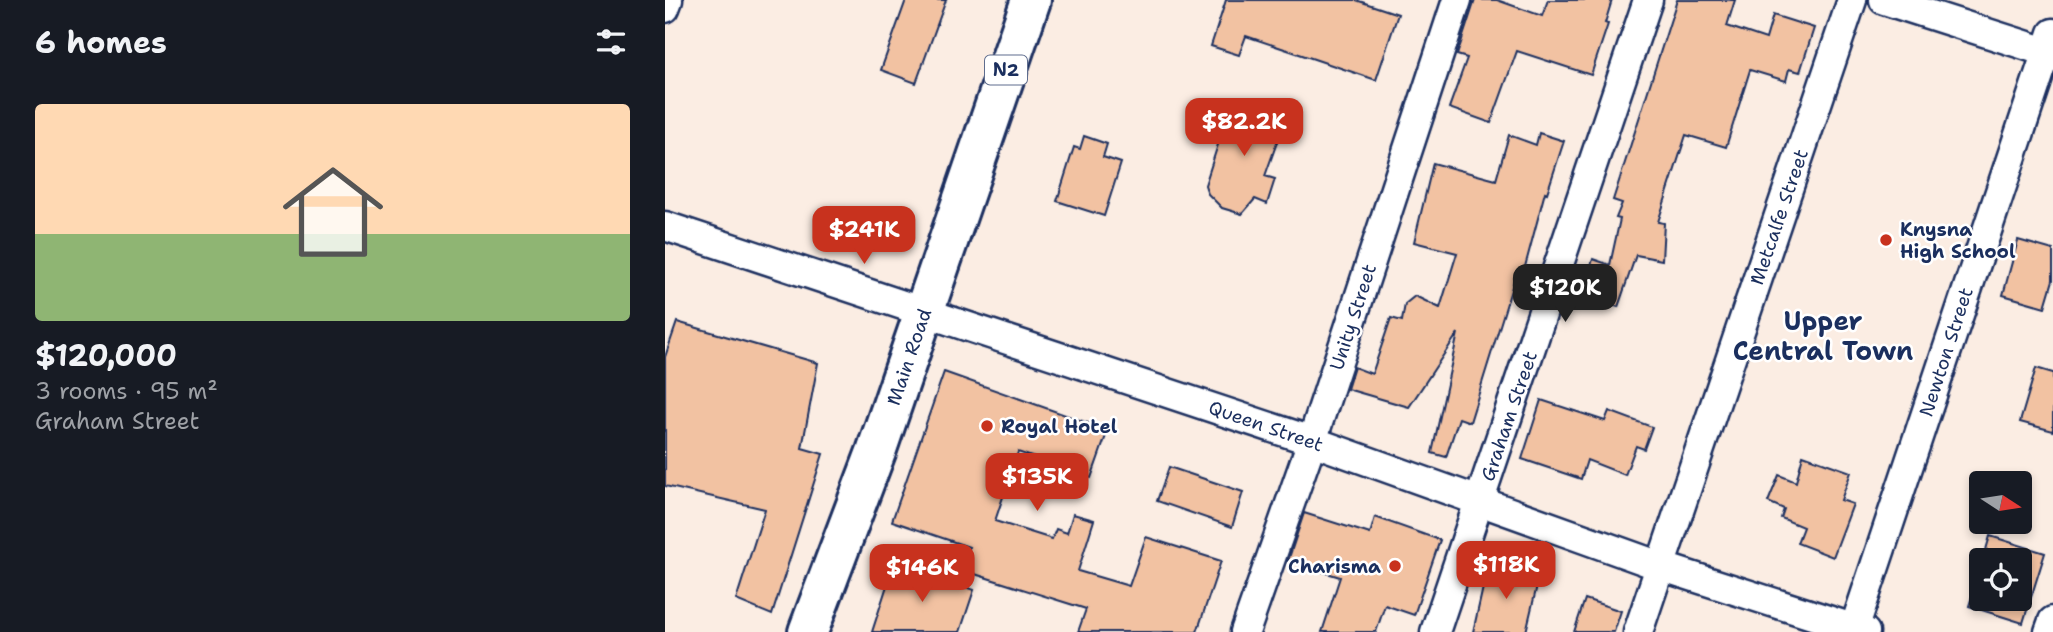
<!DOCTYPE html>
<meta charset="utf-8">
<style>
:root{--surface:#171b24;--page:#242831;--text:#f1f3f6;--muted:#9ea1a6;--line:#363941;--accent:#c8321e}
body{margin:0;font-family:"Shantell Sans",sans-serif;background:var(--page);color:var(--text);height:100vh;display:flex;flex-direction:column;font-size:26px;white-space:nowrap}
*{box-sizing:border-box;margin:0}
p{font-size:23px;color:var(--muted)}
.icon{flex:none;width:38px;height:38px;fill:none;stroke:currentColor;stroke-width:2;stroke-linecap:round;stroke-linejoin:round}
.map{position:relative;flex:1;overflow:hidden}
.drawer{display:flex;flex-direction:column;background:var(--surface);width:665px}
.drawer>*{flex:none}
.needle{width:46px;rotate:102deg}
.buttons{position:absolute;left:1304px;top:471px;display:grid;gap:14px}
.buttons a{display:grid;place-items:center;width:63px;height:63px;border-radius:7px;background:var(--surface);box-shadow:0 4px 10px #0003;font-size:35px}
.price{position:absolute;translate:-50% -60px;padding:0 16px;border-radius:14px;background:var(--accent);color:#fff;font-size:23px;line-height:46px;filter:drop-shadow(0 2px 4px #0008)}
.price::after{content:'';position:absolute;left:50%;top:42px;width:21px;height:16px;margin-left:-10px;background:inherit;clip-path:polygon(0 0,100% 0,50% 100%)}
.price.selected{background:#222;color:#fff}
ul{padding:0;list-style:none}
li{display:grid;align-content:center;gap:14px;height:371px;padding:0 35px}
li+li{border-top:2px solid var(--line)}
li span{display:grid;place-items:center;height:217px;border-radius:7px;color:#555}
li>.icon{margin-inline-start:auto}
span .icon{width:126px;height:126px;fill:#fffc;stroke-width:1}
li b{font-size:30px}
h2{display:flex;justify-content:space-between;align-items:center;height:84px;padding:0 35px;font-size:30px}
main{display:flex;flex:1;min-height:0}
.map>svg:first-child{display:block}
.building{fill:#f2c2a2;stroke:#1b2f5e;stroke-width:2}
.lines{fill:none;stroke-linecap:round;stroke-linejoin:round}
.minor-casing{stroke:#1b2f5e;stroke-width:33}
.highway-casing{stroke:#1b2f5e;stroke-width:44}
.minor{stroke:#fff;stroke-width:28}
.highway{stroke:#fff;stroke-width:38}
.poi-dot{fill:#c8321e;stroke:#fff;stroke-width:2.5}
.labels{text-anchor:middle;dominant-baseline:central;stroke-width:5;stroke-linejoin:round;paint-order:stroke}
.shield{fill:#fff;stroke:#5f6d8e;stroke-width:2}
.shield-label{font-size:18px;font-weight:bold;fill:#1b2f5e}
.street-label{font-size:19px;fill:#1b2f5e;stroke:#fff}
.poi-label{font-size:19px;font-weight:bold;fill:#1b2f5e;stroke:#fff;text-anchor:start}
.district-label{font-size:26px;font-weight:bold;fill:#1b2f5e;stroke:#fff}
</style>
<main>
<section class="drawer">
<h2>6 homes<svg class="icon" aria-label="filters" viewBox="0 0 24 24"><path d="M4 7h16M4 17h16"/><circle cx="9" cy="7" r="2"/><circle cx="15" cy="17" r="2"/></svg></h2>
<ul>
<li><span style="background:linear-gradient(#ffd9b3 60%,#8fb573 0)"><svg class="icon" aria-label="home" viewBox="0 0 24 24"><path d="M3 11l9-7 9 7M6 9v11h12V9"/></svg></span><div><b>$120,000</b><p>3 rooms · 95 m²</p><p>Graham Street</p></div></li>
</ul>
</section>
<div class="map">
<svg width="1388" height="632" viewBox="0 0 1388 632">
<rect width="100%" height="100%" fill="#fbede3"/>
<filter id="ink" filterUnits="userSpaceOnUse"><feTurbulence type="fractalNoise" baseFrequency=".0143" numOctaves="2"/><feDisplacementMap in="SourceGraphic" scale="14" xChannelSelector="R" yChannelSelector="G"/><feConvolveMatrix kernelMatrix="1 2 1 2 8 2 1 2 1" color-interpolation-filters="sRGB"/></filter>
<g filter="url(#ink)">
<g class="building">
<path d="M241 0H281L251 83 216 70Z"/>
<path d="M561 0H691L733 14 711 80 581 36 574 55 546 46Z"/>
<path d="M810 0H832L877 16 883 0H947L940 23 943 24 926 75 852 51 826 123 784 108 802 58 792 55Z"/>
<path d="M1012 0H1070L1062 26 1101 39 1108 15 1149 28 1135 72 1124 69 1121 81 1085 70 1061 147 1021 135 993 222 999 223 997 260 971 255 953 307 917 295 928 259 945 265 955 219 951 218 957 203 948 200Z"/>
<path d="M567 101 621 117 600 176 610 179 602 204 590 199 577 214 557 208 543 194 540 185Z"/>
<path d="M874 133 899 141 882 193 880 192 857 278 850 277 805 422 794 418 781 457 767 453 793 333 744 407 682 389 689 367 707 374 726 318 737 321 740 304 750 296 775 308 792 253 749 242 768 163 831 180 844 135 871 145Z"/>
<path d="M419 136 442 144 438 157 456 163 439 216 392 201 409 147 415 149Z"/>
<path d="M1353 240 1388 250V280L1380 307 1338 295Z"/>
<path d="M12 322 153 363 137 448 158 454 107 615 71 600 100 509 0 486V357Z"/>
<path d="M1371 368 1388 373V431L1355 422Z"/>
<path d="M279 372 443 430 426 478 353 452 330 521 387 539 391 529 402 533 408 514 429 520 413 571 464 586 481 537 556 561 532 632H413L421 609 297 570 304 547 227 521Z"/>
<path d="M876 400 940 421 944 411 987 427 979 449 971 446 960 475 922 460 916 479 857 459Z"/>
<path d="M1138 455 1186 472 1176 500 1188 504 1168 557 1132 543 1138 527 1116 518 1119 509 1103 502 1114 475 1131 482Z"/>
<path d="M504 467 578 492 567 527 492 501Z"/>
<path d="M639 513 705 534 710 517 775 540 749 615 720 605 711 632H657L675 577 623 561Z"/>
<path d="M1325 536 1380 553 1358 623 1304 606 1316 566V598H1354V560H1318Z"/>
<path d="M229 564 309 590 295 632H207Z"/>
<path d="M823 565 874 577 861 632H808Z"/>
<path d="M920 599 956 611 949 632H909Z"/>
</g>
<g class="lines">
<g class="minor-casing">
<g id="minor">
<path d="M1219 0 1388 54"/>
<path d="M0 8 3 0"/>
<path d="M0 226 647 441 995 566 1200 632"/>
<path d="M580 632 647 441 792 0"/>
<path d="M770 632 983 0"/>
<path d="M973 632 1187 0"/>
<path d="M1188 632 1388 33"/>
<path d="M1384 632 1388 621"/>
</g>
</g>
<g class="highway-casing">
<path id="highway" d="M143 632 211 452 366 0"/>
</g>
<use href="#minor" class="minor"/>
<use href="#highway" class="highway"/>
</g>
</g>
<g class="poi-dot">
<circle cx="1221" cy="240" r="7"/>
<circle cx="322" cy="426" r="7"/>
<circle cx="730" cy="566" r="7"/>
</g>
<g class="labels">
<rect class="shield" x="320" y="55.5" width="42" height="29" rx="5"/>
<g class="shield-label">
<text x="341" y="70">N2</text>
</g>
<g class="street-label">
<text transform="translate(1114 217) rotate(-71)">Metcalfe Street</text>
<text transform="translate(688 317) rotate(-72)">Unity Street</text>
<text transform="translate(1281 352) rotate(-72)">Newton Street</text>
<text transform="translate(244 357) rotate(-71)">Main Road</text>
<text transform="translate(844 416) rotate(-71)">Graham Street</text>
<text transform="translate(601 426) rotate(19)">Queen Street</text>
</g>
<g class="poi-label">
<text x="1235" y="229">Knysna<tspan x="1235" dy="22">High School</tspan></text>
<text x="336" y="426">Royal Hotel</text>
<text x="716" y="566" text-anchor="end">Charisma</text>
</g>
<g class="district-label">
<text x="1158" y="320">Upper<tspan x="1158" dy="30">Central Town</tspan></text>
</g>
</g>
</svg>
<div class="buttons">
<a><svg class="needle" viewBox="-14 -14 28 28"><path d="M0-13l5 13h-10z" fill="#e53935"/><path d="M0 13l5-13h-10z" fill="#9ea1a6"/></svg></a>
<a><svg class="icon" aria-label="locate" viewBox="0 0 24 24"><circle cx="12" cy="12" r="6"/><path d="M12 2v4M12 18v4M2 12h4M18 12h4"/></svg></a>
</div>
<b class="price" style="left:579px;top:158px">$82.2K</b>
<b class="price" style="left:199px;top:266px">$241K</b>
<b class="price selected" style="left:900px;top:324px">$120K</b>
<b class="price" style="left:372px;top:513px">$135K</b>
<b class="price" style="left:841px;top:601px">$118K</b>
<b class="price" style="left:257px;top:604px">$146K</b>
</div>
</main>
